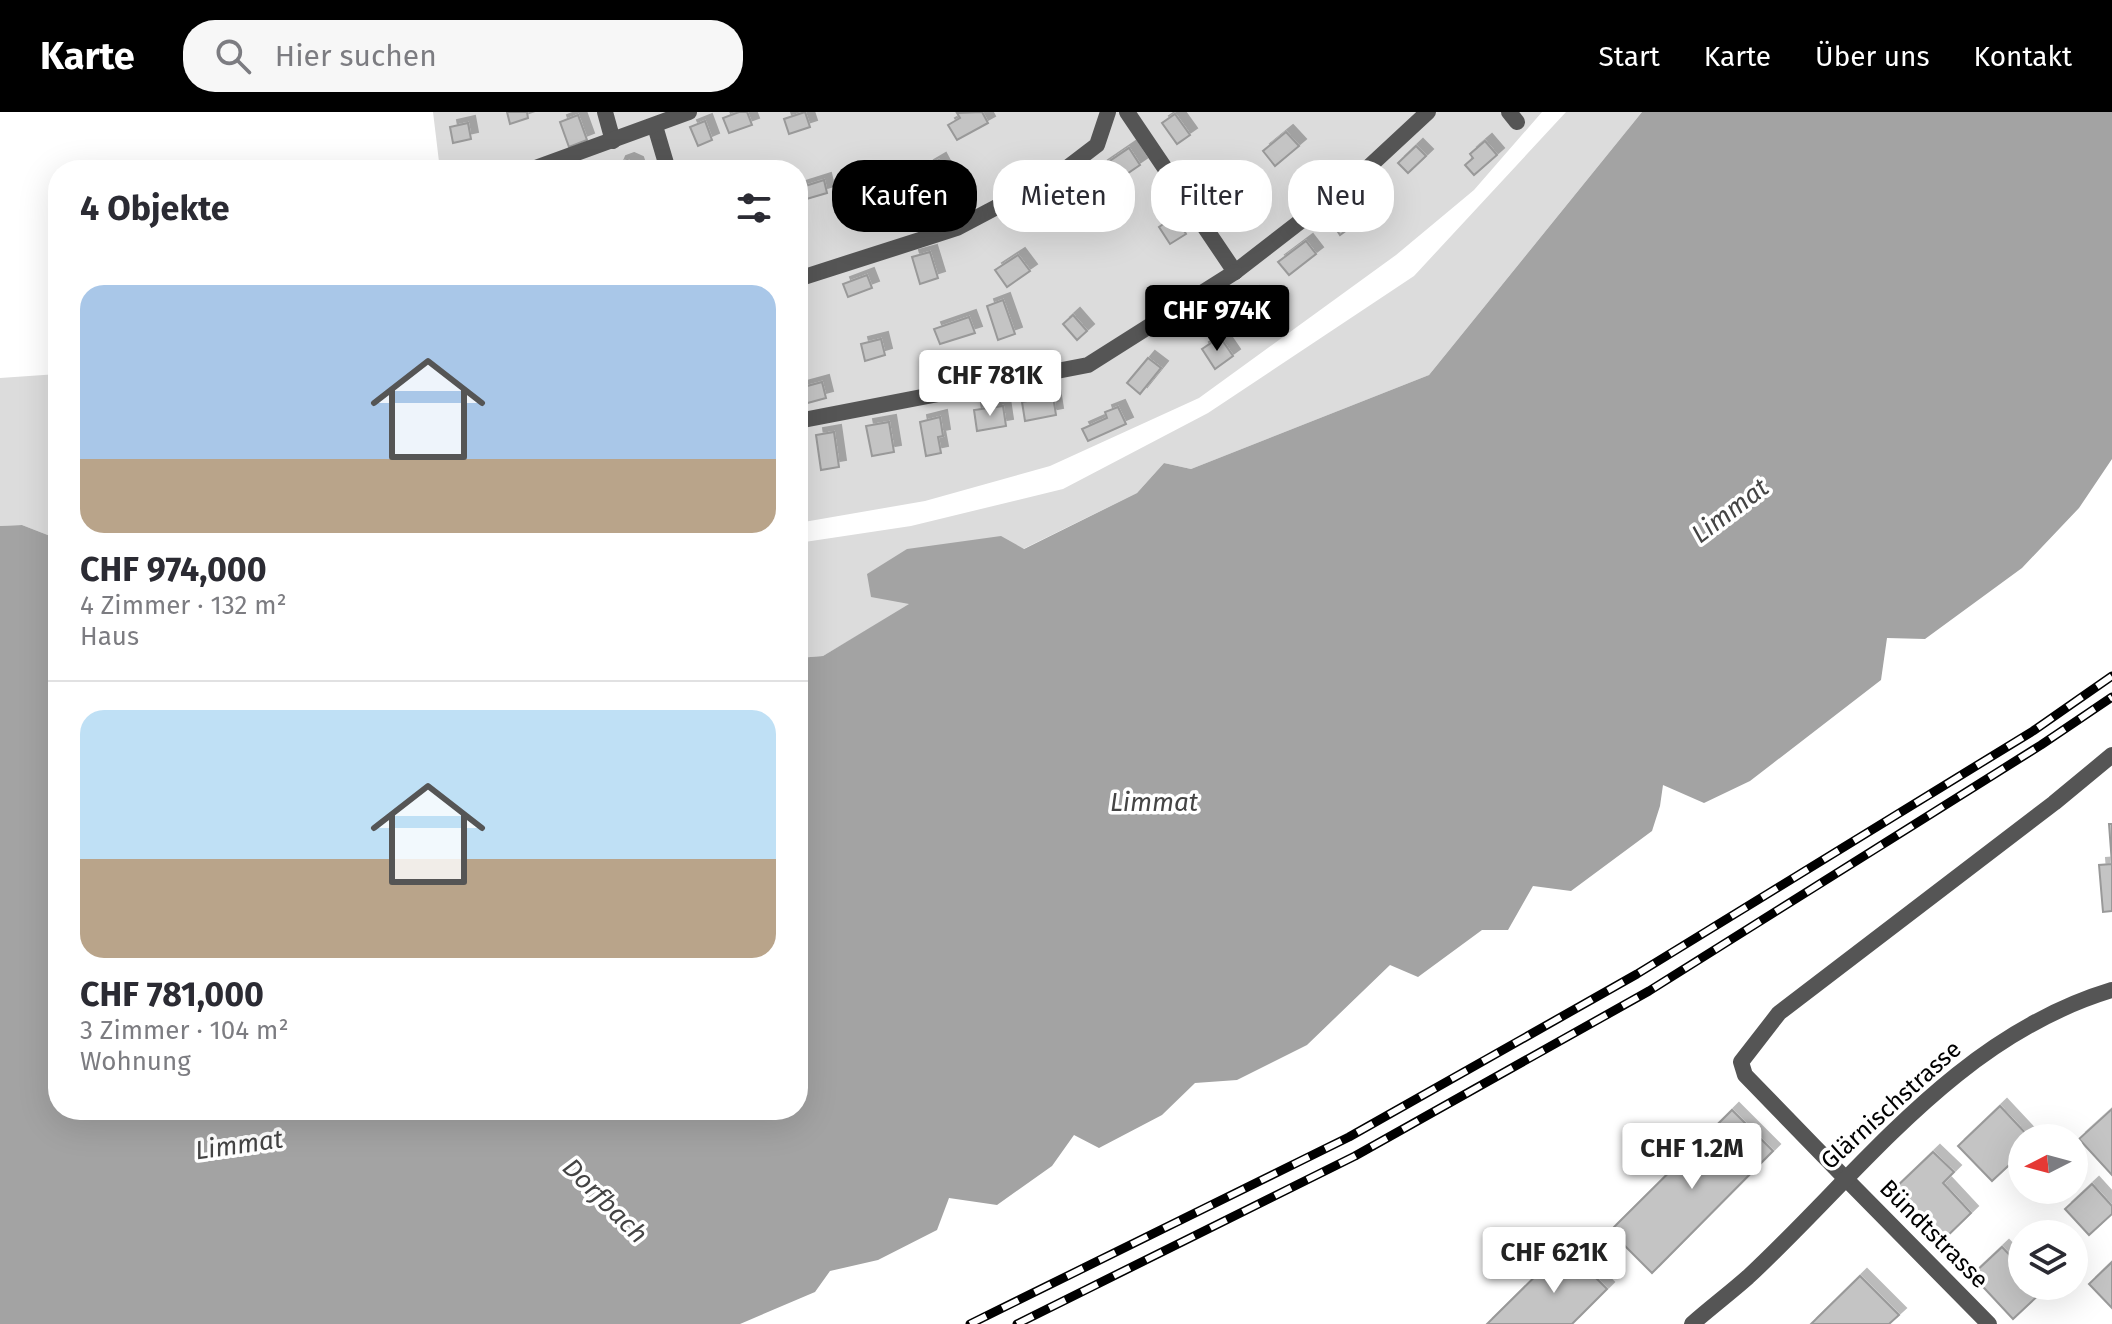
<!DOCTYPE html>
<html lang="de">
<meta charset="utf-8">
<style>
:root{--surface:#fff;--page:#f7f7f7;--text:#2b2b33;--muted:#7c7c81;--line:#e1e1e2;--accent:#000}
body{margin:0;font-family:"Fira Sans",sans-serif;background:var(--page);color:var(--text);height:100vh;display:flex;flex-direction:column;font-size:30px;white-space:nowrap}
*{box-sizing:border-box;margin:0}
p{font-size:26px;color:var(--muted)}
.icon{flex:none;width:44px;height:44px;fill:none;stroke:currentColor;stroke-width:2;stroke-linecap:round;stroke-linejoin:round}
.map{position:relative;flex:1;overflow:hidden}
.details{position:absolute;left:48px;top:48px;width:760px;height:960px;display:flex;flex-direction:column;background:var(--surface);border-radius:32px;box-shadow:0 8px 32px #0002}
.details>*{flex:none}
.top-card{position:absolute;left:832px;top:48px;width:760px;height:72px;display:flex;gap:16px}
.needle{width:52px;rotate:264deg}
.tools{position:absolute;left:2008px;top:1012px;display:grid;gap:16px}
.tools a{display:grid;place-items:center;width:80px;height:80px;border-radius:50%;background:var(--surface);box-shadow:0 8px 32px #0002;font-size:40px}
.price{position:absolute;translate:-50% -68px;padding:0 18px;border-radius:8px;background:#fff;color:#222;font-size:26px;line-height:52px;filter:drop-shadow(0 2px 4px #0008)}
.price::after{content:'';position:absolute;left:50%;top:48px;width:24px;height:18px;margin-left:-12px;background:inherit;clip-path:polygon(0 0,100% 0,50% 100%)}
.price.on{background:var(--accent);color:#fff}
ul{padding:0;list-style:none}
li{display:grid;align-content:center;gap:16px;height:424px;padding:0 32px}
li+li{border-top:2px solid var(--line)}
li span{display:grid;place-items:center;height:248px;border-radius:24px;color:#555}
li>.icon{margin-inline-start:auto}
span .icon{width:144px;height:144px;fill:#fffc;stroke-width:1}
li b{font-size:34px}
h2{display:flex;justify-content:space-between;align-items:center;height:96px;padding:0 32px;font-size:34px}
.tag{padding:0 28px;border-radius:32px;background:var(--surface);box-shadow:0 8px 32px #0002;font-size:28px;line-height:72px}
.tag.on{background:var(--accent);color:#fff}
header{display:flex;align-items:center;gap:48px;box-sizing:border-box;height:112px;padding:0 40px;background:var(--accent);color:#fff}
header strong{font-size:38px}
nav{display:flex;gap:44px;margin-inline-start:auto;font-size:28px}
.search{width:560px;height:72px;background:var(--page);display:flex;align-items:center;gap:20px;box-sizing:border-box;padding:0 28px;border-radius:32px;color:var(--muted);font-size:30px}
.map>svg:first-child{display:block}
.green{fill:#dcdcdc}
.water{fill:#a3a3a3}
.building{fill:#c4c4c4;stroke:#999;stroke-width:2;filter:url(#shadow)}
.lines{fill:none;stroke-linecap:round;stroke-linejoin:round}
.service{stroke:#555;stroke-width:16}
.minor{stroke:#555;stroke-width:16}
.rail-casing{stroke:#000;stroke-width:9}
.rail{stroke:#fff;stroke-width:6;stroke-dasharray:18;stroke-linecap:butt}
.labels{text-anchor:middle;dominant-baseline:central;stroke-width:7;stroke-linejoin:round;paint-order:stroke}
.street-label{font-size:24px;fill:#000;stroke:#fff}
.water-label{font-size:26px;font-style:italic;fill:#444;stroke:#fff}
</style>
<header>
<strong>Karte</strong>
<div class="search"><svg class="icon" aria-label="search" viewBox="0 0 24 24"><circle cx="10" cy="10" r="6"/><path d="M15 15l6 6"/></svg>Hier suchen</div>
<nav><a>Start</a><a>Karte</a><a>Über uns</a><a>Kontakt</a></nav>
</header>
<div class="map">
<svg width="2112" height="1212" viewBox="0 0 2112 1212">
<defs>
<filter id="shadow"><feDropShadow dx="7" dy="-7" stdDeviation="0" flood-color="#0004"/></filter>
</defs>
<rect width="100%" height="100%" fill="#fff"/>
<g class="green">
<path d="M433 0H1542L1474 78 1396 143 1199 286 1050 354 925 389 798 411V58H440Z"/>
<path d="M1566 0H1642L1429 263 1191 357 1164 351 1137 381 911 492 823 544 798 546V431L911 414 1063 377 1208 301 1414 164Z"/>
<path d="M58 262V427L22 413 0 414V266Z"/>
</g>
<path class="water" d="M1642 0H2112V347L2079 396 2022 456 1925 527 1887 526 1881 568 1750 669 1704 691 1663 673 1660 694 1652 719 1571 779 1533 774 1508 818H1482L1418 865 1390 853 1307 933 1237 968 1195 971 1162 1003 1099 1036 1074 1023 1052 1054 997 1093 949 1086 937 1118 878 1148 830 1159 815 1180 740 1212H0V414L22 413 58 427V998H798V546L823 544 909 492 871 485 867 462 907 437 1001 424 1024 437 1137 381 1164 351 1191 357 1429 263Z"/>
<g class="building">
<path d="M507 0H527L528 6 510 12Z"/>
<path d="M739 0H747L752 13 729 21 723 6Z"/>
<path d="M805 0 810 15 789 22 784 7Z"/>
<path d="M982 0 988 11 957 28 948 13 960 6 957 1Z"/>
<path d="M1175 2 1190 23 1177 32 1162 11Z"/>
<path d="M578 3 587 28 569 35 560 10Z"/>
<path d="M705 9 712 28 698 34 690 15Z"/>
<path d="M468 11 471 27 453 31 450 15Z"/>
<path d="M1286 20 1299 34 1275 54 1263 39Z"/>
<path d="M1485 29 1497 43 1474 63 1465 53 1473 46 1470 42Z"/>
<path d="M1416 34 1426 44 1408 61 1398 51Z"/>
<path d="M1129 36 1140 53 1112 72 1101 55Z"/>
<path d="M627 48 636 52 638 58H616L619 51Z"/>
<path d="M939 48 955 78 935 89 923 65 930 61 927 55Z"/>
<path d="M1244 60 1251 70 1242 76 1246 82 1223 98 1212 83Z"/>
<path d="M824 68 827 81 803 88 799 76Z"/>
<path d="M878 68 883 86 867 91 862 72Z"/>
<path d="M1070 72 1084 93 1059 109 1052 97 1068 87 1062 77Z"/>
<path d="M1344 99 1355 112 1340 123 1331 109Z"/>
<path d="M1175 104 1186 122 1170 132 1159 115Z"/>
<path d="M1306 129 1316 142 1289 163 1278 150Z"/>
<path d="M930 140 938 166 920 172 912 145Z"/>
<path d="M1018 143 1030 159 1007 175 995 158Z"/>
<path d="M867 163 872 176 848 185 843 172Z"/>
<path d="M1252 181 1261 194 1251 201 1262 217 1252 223 1232 194Z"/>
<path d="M1003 188 1015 222 998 228 987 194Z"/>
<path d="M1073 203 1087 219 1077 228 1063 212Z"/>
<path d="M969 205 975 221 940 232 934 217Z"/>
<path d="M1220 225 1233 244 1215 257 1202 237Z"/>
<path d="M881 227 885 243 865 249 861 232Z"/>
<path d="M1148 246 1161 256 1140 282 1127 271Z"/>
<path d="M822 270 826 286 804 292 800 276Z"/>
<path d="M1053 284 1056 303 1025 309 1022 290Z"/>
<path d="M1003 294 1006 314 977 319 974 298Z"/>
<path d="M1118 295 1126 312 1088 329 1082 317 1107 306 1105 300Z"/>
<path d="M940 305 943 324 938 325 941 341 926 344 920 310Z"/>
<path d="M889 310 894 340 872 344 866 314Z"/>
<path d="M834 320 839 355 821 358 816 323Z"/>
<path d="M2109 712H2112V799L2103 800 2099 753 2112 752Z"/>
<path d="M2000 994 2030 1026H2022V1041L1992 1069 1958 1034Z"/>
<path d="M2112 997V1063L2079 1027Z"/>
<path d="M1732 998 1773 1039 1652 1161 1610 1119Z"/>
<path d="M1933 1040 1954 1060 1943 1071 1971 1101 1940 1131 1891 1080Z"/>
<path d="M2092 1072 2112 1094V1102L2089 1123 2065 1097Z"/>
<path d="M1565 1135 1607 1177 1572 1212H1487Z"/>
<path d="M2002 1135 2022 1156V1174H2039L2043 1179 2013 1207 1972 1163Z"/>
<path d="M2112 1150V1196L2089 1172Z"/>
<path d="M1860 1164 1899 1203 1889 1212H1811Z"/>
</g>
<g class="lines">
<g class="service">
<path d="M605 0 613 29"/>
<path d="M1127 0 1235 160 1359 64 1428 0"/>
<path d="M1509 0 1517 10"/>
<path d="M655 14 668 58"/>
<path d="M530 58 689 0"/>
<path d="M798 167 957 116 1059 62 1097 33 1108 0"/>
<path d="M798 309 1088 253 1235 160"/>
<path d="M1845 1066 1745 963 1741 950 1779 901 2054 691 2112 643"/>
</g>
<g class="minor">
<path d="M1845 1066 1989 1212"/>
<path d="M1692 1212C1710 1196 1730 1181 1748 1165 1862 1059 1956 925 2112 878"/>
</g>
<g class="rail-casing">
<g id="rail">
<path d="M970 1212 1349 1025 1637 862 2033 619 2112 564"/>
<path d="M1017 1212 1355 1044 1649 879 2041 633 2112 585"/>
</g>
</g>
<use href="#rail" class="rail"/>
</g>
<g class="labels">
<g class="street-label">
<text transform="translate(1891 993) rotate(-42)">Glärnischstrasse</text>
<text transform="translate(1934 1122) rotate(45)">Bündtstrasse</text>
</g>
<g class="water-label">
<text transform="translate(1730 399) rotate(-37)">Limmat</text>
<text x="1154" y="690">Limmat</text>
<text transform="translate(239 1033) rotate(-8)">Limmat</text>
<text transform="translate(605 1089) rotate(45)">Dorfbach</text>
</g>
</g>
</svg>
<div class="tools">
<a><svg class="needle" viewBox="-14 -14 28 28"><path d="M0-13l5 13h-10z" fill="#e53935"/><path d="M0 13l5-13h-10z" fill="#7c7c81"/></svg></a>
<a><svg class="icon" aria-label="layers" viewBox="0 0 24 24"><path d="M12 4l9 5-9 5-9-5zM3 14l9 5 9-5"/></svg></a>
</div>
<b class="price on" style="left:1217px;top:241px">CHF 974K</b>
<b class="price" style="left:990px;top:306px">CHF 781K</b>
<b class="price" style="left:1692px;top:1079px">CHF 1.2M</b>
<b class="price" style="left:1554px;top:1183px">CHF 621K</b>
<div class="top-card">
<a class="tag on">Kaufen</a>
<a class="tag">Mieten</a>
<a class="tag">Filter</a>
<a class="tag">Neu</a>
</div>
<section class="details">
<h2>4 Objekte<svg class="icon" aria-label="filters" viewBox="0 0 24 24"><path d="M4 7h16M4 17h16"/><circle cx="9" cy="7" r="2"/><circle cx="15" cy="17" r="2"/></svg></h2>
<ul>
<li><span style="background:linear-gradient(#a9c7e8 70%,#b9a48a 0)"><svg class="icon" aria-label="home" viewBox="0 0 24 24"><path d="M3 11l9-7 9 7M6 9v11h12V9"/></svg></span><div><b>CHF 974,000</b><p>4 Zimmer · 132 m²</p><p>Haus</p></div></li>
<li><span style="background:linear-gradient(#bfe0f5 60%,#b9a48a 0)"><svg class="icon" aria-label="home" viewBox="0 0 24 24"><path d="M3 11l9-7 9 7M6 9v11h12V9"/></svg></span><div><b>CHF 781,000</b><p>3 Zimmer · 104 m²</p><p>Wohnung</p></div></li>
</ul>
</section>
</div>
